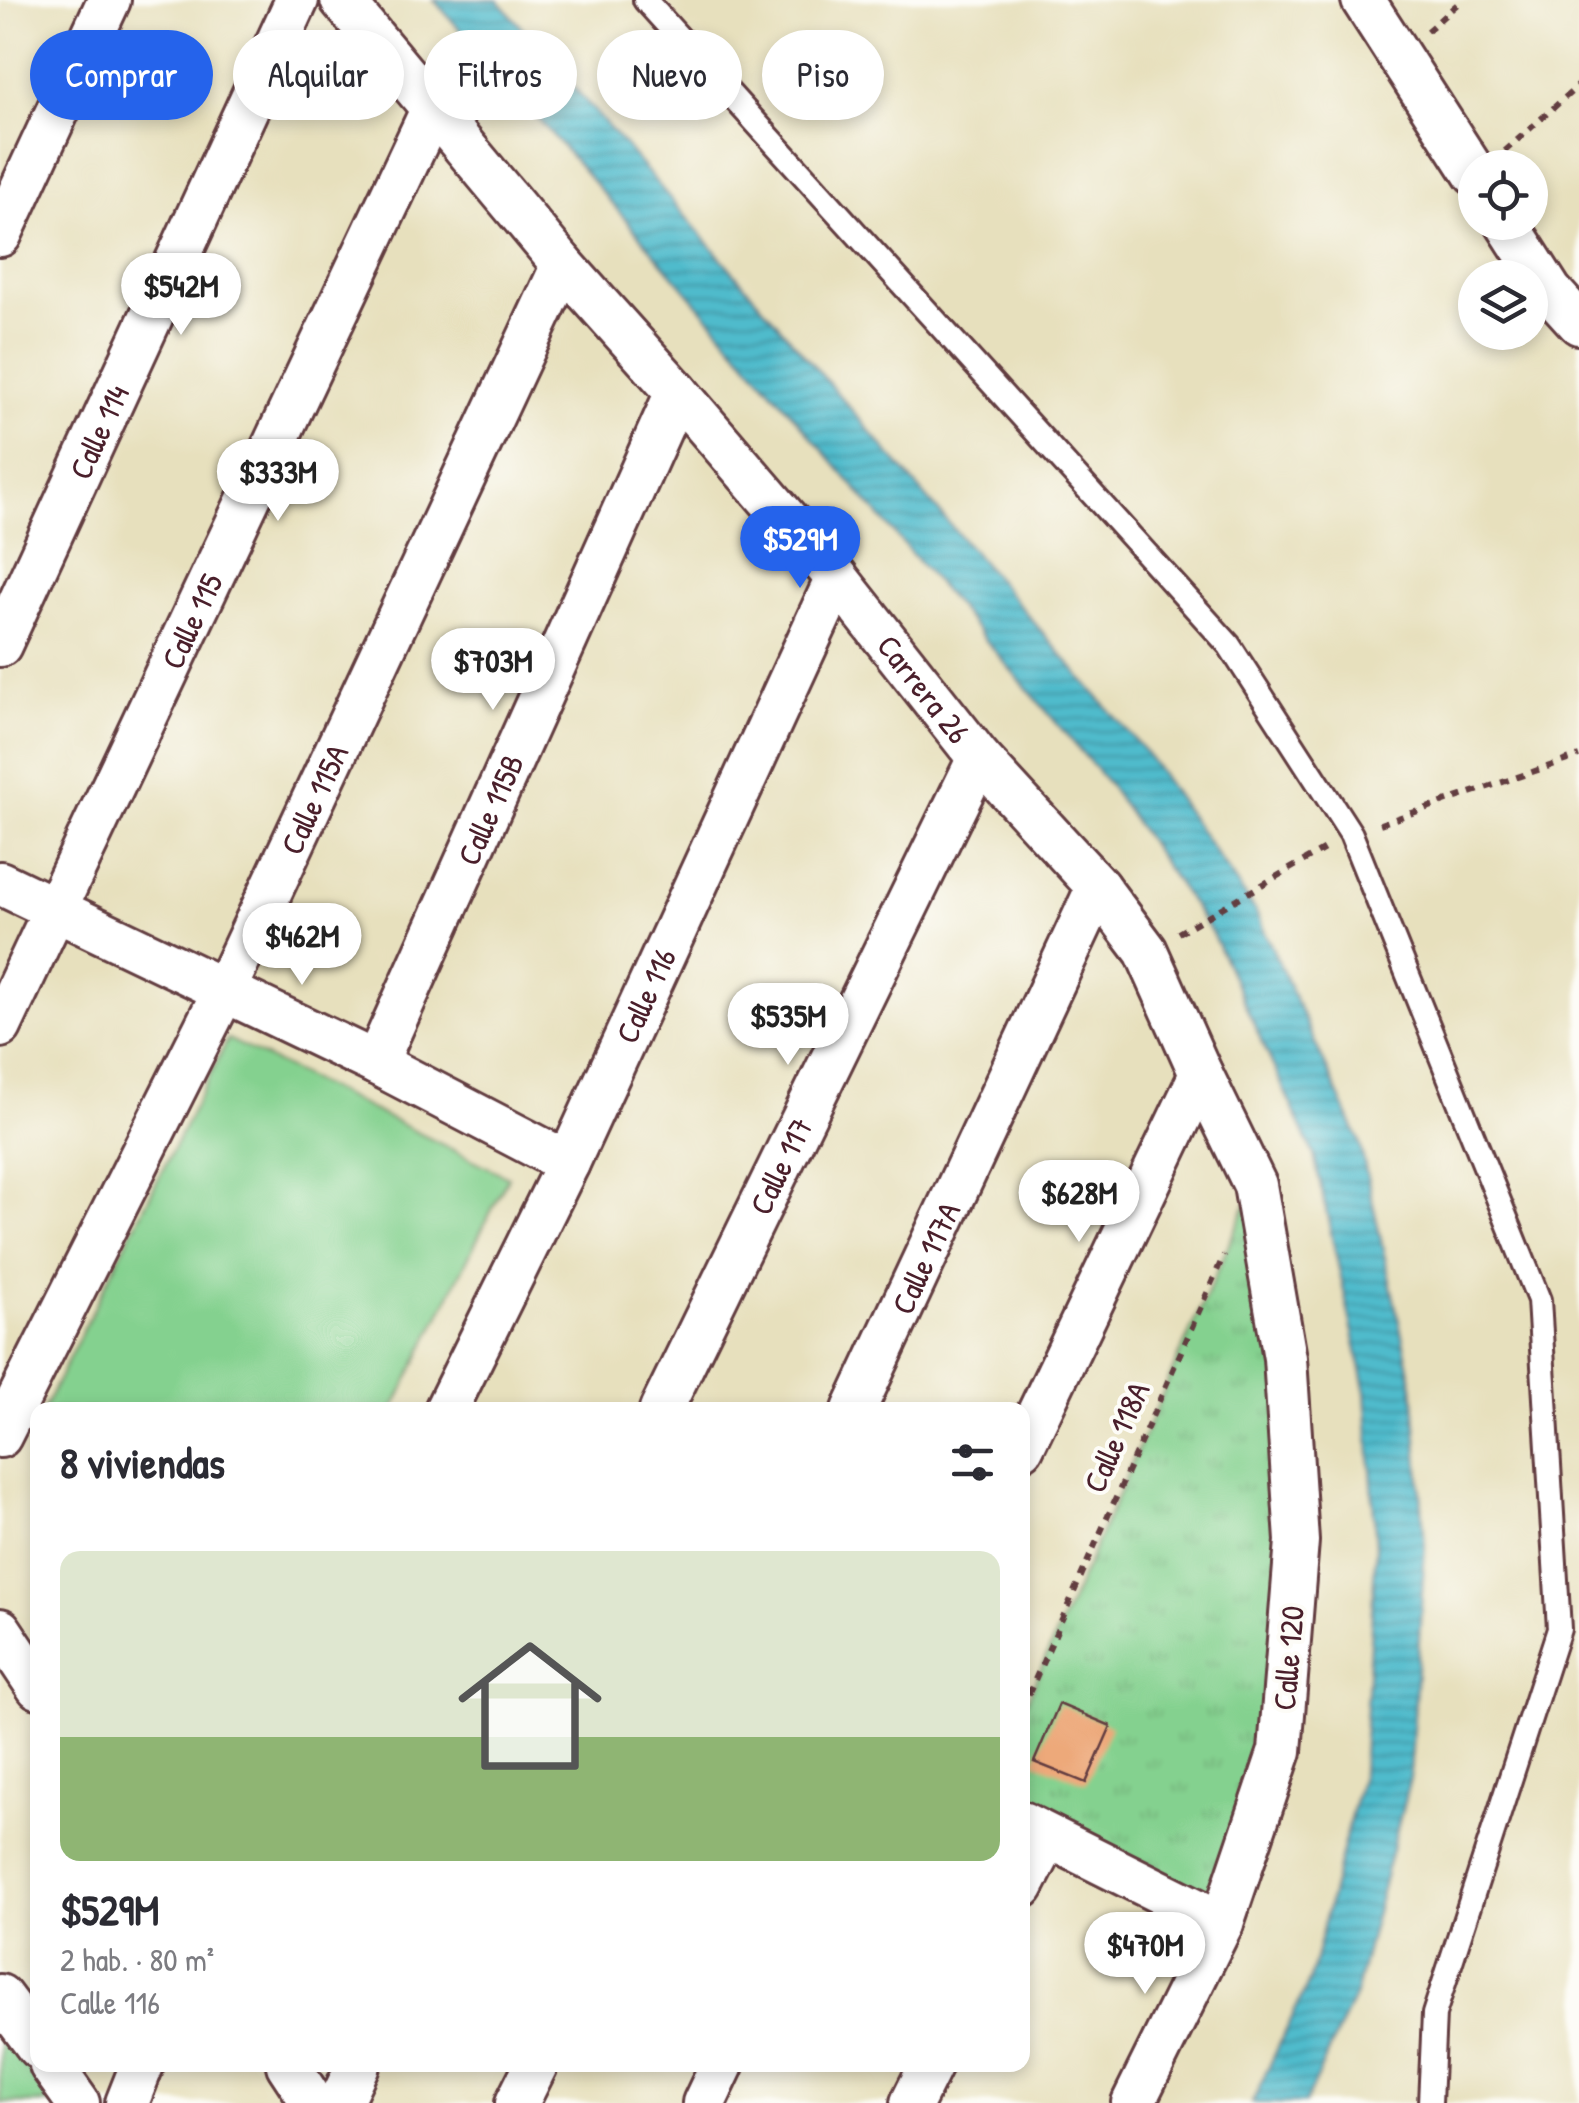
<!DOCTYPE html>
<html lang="es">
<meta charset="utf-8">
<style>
:root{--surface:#fff;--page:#f2f2f3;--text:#2b2b33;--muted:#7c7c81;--line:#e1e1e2;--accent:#2563eb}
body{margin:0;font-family:"Patrick Hand",sans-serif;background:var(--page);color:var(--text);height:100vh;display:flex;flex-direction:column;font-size:38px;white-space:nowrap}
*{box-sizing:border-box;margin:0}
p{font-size:32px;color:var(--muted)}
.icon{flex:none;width:55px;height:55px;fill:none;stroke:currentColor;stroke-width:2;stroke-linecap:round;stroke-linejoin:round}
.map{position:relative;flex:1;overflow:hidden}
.sheet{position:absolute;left:30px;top:1402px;width:1000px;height:670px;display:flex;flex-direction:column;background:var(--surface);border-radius:20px;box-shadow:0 5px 15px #0003}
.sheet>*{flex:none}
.top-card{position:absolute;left:30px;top:30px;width:1000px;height:90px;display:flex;gap:20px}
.buttons{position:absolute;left:1458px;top:150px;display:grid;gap:20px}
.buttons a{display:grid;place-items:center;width:90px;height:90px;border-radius:50%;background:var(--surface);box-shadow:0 5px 15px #0003;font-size:50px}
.price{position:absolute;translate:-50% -85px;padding:0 22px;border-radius:35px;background:#fff;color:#222;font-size:32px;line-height:65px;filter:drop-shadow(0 2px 5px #0008)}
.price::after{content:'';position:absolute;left:50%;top:60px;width:30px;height:22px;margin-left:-15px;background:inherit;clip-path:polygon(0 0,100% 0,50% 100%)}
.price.active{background:var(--accent);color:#fff}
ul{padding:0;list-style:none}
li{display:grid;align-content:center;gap:20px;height:530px;padding:0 30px}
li+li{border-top:2px solid var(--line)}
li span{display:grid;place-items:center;height:310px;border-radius:20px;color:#555}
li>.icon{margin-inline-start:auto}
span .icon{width:180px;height:180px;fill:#fffc;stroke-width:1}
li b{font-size:42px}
h2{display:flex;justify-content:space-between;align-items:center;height:120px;padding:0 30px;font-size:42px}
.chip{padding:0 35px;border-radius:45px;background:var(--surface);box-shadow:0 5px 15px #0003;font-size:35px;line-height:90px}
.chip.active{background:var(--accent);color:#fff}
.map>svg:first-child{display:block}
.grass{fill:url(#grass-tufts);stroke:#67785d;stroke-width:2.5}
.park{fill:#84d18f;stroke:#67785d;stroke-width:2.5}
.water{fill:url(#water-rules);stroke:#4d6d7c;stroke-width:2.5}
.building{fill:#eda97a}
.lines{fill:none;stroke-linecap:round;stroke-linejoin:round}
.service-casing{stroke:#623c41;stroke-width:28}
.minor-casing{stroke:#623c41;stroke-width:48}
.path{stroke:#623c41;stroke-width:6;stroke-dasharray:8 8;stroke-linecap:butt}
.service{stroke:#fff;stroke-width:22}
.minor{stroke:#fff;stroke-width:42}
.labels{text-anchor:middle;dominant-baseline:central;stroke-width:8;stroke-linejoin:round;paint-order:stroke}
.street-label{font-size:32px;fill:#4a1f2b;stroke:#fdfcf7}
</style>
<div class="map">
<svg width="1579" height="2103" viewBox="0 0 1579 2103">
<defs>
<pattern id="grass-tufts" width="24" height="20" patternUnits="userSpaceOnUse" patternTransform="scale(2.5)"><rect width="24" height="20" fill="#84d18f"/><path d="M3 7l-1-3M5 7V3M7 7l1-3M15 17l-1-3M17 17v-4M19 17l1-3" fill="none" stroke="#74b37c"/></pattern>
<pattern id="water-rules" width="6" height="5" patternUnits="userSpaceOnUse" patternTransform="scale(2.5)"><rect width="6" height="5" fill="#50bbcc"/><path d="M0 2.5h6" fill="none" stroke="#4497a6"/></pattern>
</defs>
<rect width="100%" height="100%" fill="#fdfcf7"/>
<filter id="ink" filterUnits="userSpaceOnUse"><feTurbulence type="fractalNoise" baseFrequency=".01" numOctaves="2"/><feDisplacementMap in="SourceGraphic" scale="20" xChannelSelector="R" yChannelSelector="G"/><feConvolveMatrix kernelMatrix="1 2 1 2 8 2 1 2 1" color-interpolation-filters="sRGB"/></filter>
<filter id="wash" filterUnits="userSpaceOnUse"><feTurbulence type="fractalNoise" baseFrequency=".0048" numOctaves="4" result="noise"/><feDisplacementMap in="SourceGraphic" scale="40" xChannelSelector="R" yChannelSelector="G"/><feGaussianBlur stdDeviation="2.25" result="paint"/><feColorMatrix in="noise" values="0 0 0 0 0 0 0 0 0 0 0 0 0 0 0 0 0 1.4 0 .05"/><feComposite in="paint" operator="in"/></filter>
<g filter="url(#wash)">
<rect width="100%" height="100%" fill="#e7e0bd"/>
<path class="grass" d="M1255 1185 1285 1358 1280 1751 1222 1923 1023 1823V1709Z"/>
<g class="park">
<path d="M228 1039 508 1177 393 1410H43Z"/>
<path d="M0 1996 78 2103H0Z"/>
</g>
<path class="water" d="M434 0H498L632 154 1146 753 1255 910 1359 1140 1413 1385 1425 1546 1410 1778 1355 1995 1305 2103H1252L1310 1979 1362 1771 1376 1546 1366 1392 1314 1155 1212 933 1107 782 596 185Z"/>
<g id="blocks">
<path class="building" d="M1059 1704 1111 1726 1086 1783 1034 1762Z"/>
</g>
</g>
<g filter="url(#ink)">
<use href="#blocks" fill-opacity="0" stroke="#623c41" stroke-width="2.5"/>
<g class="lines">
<g class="service-casing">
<path id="service" d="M645 0 1229 645 1351 834 1539 1300 1559 1629 1434 2014 1430 2103"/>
</g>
<g class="minor-casing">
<g id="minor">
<path id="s1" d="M342 0 563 265 677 392 837 578 979 758 1098 887 1146 951 1201 1074 1255 1185 1285 1358 1297 1541 1280 1751 1222 1923 1133 2103"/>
<path d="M1363 0 1475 174"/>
<path d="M1506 222 1550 291 1579 323"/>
<path d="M0 235 109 0"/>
<path id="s2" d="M0 645 297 0"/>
<path d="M0 883 376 1063 568 1163"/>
<path id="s3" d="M0 1026 433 108"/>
<path id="s4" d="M376 1063 677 392"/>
<path id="s5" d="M446 1410 568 1163 837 578"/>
<path id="s6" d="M661 1410 979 758"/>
<path id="s7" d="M854 1410 1098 887"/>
<path id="s8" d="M0 1436 224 991 563 265"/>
<path d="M1022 1448 1201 1074"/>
<path d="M0 1630 38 1687"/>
<path d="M1022 1823 1222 1923"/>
<path d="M1022 1887 1048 1837"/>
<path d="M0 1996 38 2047"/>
<path d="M51 2065 78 2103"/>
<path d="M288 2065 313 2103"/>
<path d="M127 2103 142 2065"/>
<path d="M340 2103 358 2065"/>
<path d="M517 2103 536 2065"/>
<path d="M704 2103 722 2065"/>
<path d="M912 2103 931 2065"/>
</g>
</g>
<g class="path">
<path d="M1427 31 1462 0"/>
<path d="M1505 151 1579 85"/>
<path d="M1380 824 1579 756"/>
<path d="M1178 933 1328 847"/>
<path d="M1022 1709 1224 1255"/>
</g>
<use href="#service" class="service"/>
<use href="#minor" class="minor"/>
</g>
</g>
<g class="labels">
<g class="street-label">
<text stroke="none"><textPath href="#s2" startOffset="235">Calle 114</textPath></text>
<text stroke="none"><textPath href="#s3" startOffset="448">Calle 115</textPath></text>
<text stroke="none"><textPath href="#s1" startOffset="902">Carrera 26</textPath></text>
<text stroke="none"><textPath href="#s8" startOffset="710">Calle 115A</textPath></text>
<text stroke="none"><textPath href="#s4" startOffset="278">Calle 115B</textPath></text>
<text stroke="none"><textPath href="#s5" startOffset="460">Calle 116</textPath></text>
<text stroke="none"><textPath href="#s6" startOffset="272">Calle 117</textPath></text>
<text stroke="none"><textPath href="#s7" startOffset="168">Calle 117A</textPath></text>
<text transform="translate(1116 1437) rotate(-66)">Calle 118A</text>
<text transform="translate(1288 1658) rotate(-85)">Calle 120</text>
</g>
</g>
</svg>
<div class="buttons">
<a><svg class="icon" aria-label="locate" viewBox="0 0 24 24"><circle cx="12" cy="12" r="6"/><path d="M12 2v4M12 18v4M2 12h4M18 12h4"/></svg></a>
<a><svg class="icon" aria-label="layers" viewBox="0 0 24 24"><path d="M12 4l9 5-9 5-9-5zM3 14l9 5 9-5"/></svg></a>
</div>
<b class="price" style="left:181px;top:338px">$542M</b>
<b class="price" style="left:278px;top:524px">$333M</b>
<b class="price active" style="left:800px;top:591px">$529M</b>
<b class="price" style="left:493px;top:713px">$703M</b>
<b class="price" style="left:302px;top:988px">$462M</b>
<b class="price" style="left:788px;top:1068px">$535M</b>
<b class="price" style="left:1079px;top:1245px">$628M</b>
<b class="price" style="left:1145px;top:1997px">$470M</b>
<div class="top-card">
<a class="chip active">Comprar</a>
<a class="chip">Alquilar</a>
<a class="chip">Filtros</a>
<a class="chip">Nuevo</a>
<a class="chip">Piso</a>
</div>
<section class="sheet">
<h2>8 viviendas<svg class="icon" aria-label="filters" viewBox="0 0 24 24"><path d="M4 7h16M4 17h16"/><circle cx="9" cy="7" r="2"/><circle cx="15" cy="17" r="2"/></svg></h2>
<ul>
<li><span style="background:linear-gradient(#dfe7d0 60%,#8fb573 0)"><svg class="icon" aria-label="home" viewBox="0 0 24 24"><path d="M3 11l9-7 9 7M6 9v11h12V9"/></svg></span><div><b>$529M</b><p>2 hab. · 80 m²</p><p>Calle 116</p></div></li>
</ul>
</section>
</div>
